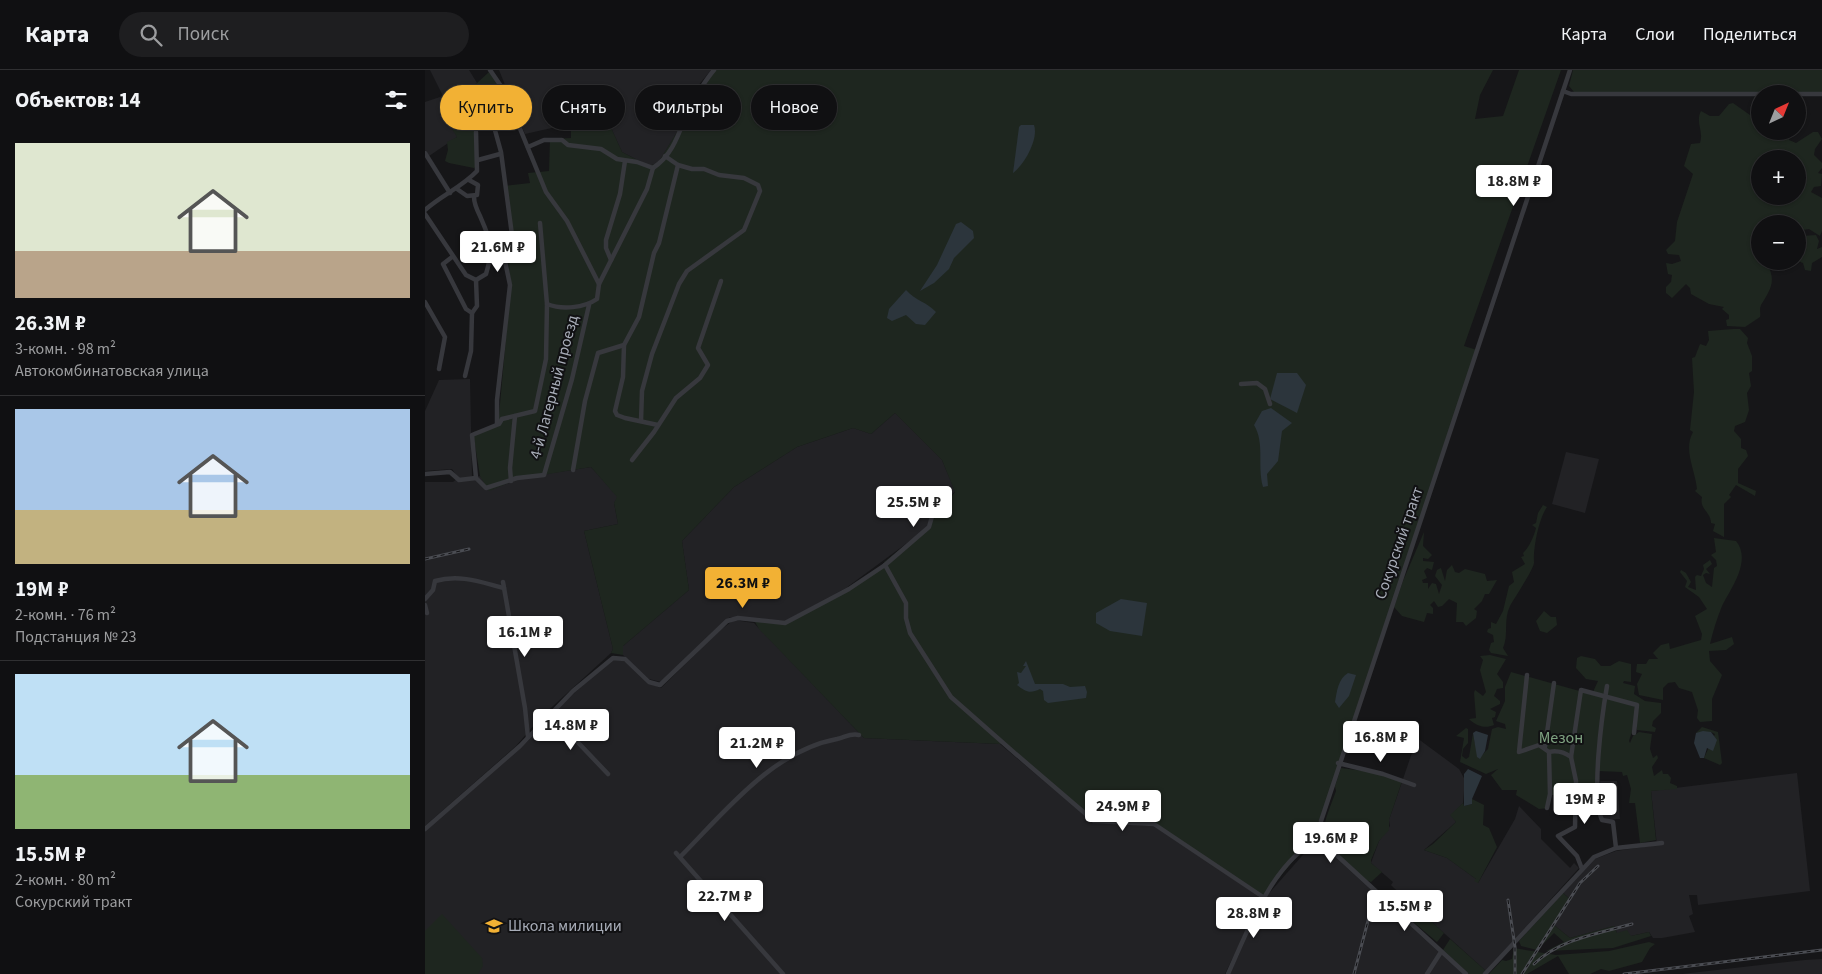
<!DOCTYPE html>
<html lang="ru">
<meta charset="utf-8">
<style>
:root{--surface:#101012;--page:#1e1e20;--text:#f1f3f6;--muted:#9c9d9f;--line:#303032;--accent:#f2b134}
body{margin:0;font-family:"Source Sans 3",sans-serif;background:var(--page);color:var(--text);height:100vh;display:flex;flex-direction:column;font-size:19px;white-space:nowrap}
*{box-sizing:border-box;margin:0}
p{font-size:16px;color:var(--muted)}
.icon{flex:none;width:28px;height:28px;fill:none;stroke:currentColor;stroke-width:2;stroke-linecap:round;stroke-linejoin:round}
.map{position:relative;flex:1;overflow:hidden}
.side{display:flex;flex-direction:column;background:var(--surface);width:425px}
.side>*{flex:none}
.top-card{position:absolute;left:15px;top:15px;width:475px;height:45px;display:flex;gap:10px}
.needle{width:32px;rotate:43deg}
.tools{position:absolute;left:1326px;top:15px;display:grid;gap:10px}
.tools a{display:grid;place-items:center;width:55px;height:55px;border-radius:50%;background:var(--surface);box-shadow:0 1px 4px #0004,0 0 0 1px var(--line);font-size:25px}
.price{position:absolute;translate:-50% -42px;padding:0 11px;border-radius:5px;background:#fff;color:#222;font-size:16px;line-height:32px;filter:drop-shadow(0 1px 2px #0008)}
.price::after{content:'';position:absolute;left:50%;top:30px;width:15px;height:11px;margin-left:-8px;background:inherit;clip-path:polygon(0 0,100% 0,50% 100%)}
.price.on{background:var(--accent);color:#111}
ul{padding:0;list-style:none}
li{display:grid;align-content:center;gap:10px;height:265px;padding:0 15px}
li+li{border-top:1px solid var(--line)}
li span{display:grid;place-items:center;height:155px;border-radius:0px;color:#555}
li>.icon{margin-inline-start:auto}
span .icon{width:90px;height:90px;fill:#fffc;stroke-width:1}
li b{font-size:21px}
h2{display:flex;justify-content:space-between;align-items:center;height:60px;padding:0 15px;font-size:21px}
.chip{padding:0 18px;border-radius:22px;background:var(--surface);box-shadow:0 1px 4px #0004,0 0 0 1px var(--line);font-size:18px;line-height:45px}
.chip.on{background:var(--accent);color:#111}
header{display:flex;align-items:center;gap:30px;box-sizing:border-box;height:70px;padding:0 25px;background:var(--surface);border-bottom:1px solid var(--line)}
header strong{font-size:24px}
nav{display:flex;gap:28px;margin-inline-start:auto;font-size:18px}
.search{width:350px;height:45px;background:var(--page);display:flex;align-items:center;gap:12px;box-sizing:border-box;padding:0 18px;border-radius:28px;color:var(--muted);font-size:19px}
main{display:flex;flex:1;min-height:0}
.map>svg:first-child{display:block}
.built{fill:#222225}
.green{fill:#1e261f;fill-rule:evenodd}
.water{fill:#2c353c}
.lines{fill:none;stroke-linecap:round;stroke-linejoin:round}
.minor{stroke:#37383d;stroke-width:4.5}
.rail-casing{stroke:#4a4c52;stroke-width:3}
.rail{stroke:#111113;stroke-width:1;stroke-dasharray:4;stroke-linecap:butt}
.labels{text-anchor:middle;dominant-baseline:central;stroke-width:4;stroke-linejoin:round;paint-order:stroke}
.street-label{font-size:16px;fill:#a8adb8;stroke:#111113}
.park-label{font-size:16px;fill:#7fa381;stroke:#111113}
.poi-label{font-size:16px;fill:#a8adb8;stroke:#111113;text-anchor:start}
</style>
<header>
<strong>Карта</strong>
<div class="search"><svg class="icon" aria-label="search" viewBox="0 0 24 24"><circle cx="10" cy="10" r="6"/><path d="M15 15l6 6"/></svg>Поиск</div>
<nav><a>Карта</a><a>Слои</a><a>Поделиться</a></nav>
</header>
<main>
<section class="side">
<h2>Объектов: 14<svg class="icon" aria-label="filters" viewBox="0 0 24 24"><path d="M4 7h16M4 17h16"/><circle cx="9" cy="7" r="2"/><circle cx="15" cy="17" r="2"/></svg></h2>
<ul>
<li><span style="background:linear-gradient(#dfe7d0 70%,#b9a48a 0)"><svg class="icon" aria-label="home" viewBox="0 0 24 24"><path d="M3 11l9-7 9 7M6 9v11h12V9"/></svg></span><div><b>26.3M ₽</b><p>3-комн. · 98 m²</p><p>Автокомбинатовская улица</p></div></li>
<li><span style="background:linear-gradient(#a9c7e8 65%,#c2b280 0)"><svg class="icon" aria-label="home" viewBox="0 0 24 24"><path d="M3 11l9-7 9 7M6 9v11h12V9"/></svg></span><div><b>19M ₽</b><p>2-комн. · 76 m²</p><p>Подстанция № 23</p></div></li>
<li><span style="background:linear-gradient(#bfe0f5 65%,#8fb573 0)"><svg class="icon" aria-label="home" viewBox="0 0 24 24"><path d="M3 11l9-7 9 7M6 9v11h12V9"/></svg></span><div><b>15.5M ₽</b><p>2-комн. · 80 m²</p><p>Сокурский тракт</p></div></li>
</ul>
</section>
<div class="map">
<svg width="1397" height="904" viewBox="0 0 1397 904">
<rect width="100%" height="100%" fill="#161618"/>
<g class="built">
<path d="M5 0H44L52 13 26 29 23 41 32 67 4 86 0 80V32L18 26Z"/>
<path d="M74 0H286L272 17 253 61 233 93 224 96 197 82 177 38 146 57 140 55 100 64Z"/>
<path d="M45 309 47 406 95 408 166 397 193 427 189 433 193 454 159 461 188 579 186 583 116 647 91 676 0 756V412H28L33 408 27 399 0 401V341L14 310Z"/>
<path d="M470 343 517 390 530 421 501 459 421 518 360 551 305 547 236 612 224 609 198 585V576L264 520 257 471 309 417 372 377 428 358 446 364Z"/>
<path d="M1141 382 1174 389 1160 443 1127 434Z"/>
<path d="M309 550 329 553 439 668 575 674 669 753 730 756 833 826 835 831 800 904H0V761L103 671 128 641 188 590 194 589 201 592 224 613 236 618 295 560Z"/>
<path d="M992 668 1034 699 1040 710 1038 733 1026 745 1031 752 999 780 1022 788 1051 809 1053 813 1090 749 1094 736 1116 759V769L1145 798 1149 793 1154 798 1061 901 969 818 966 815 968 812 946 793 954 771 965 756 964 750Z"/>
<path d="M1372 703 1385 821 1273 835 1272 825H1264L1268 844 1264 846 1270 862 1237 868H1228L1224 862 1206 866 1192 863 1189 856 1145 868 1129 855 1146 830 1138 823 1170 789 1191 781 1232 775 1226 721Z"/>
<path d="M1175 711H1192L1195 749 1180 750 1178 748Z"/>
<path d="M892 773 896 774 1038 904H805L839 829 884 778Z"/>
<path d="M1397 889V904H1257L1380 890Z"/>
</g>
<g class="green">
<path d="M290 0H1068L1055 25 1050 49 1078 46 1094 0H1136L1039 276 1052 280 898 742 897 767 869 790 838 827 729 754 669 751 577 673 575 674 439 668 334 559 329 550 360 553 402 531 460 495 459 492 501 459 530 422 517 390 470 343 446 364 428 358 372 377 309 417 257 471 264 520 198 576V585L186 583 188 579 159 461 193 454 189 433 192 427 166 397 93 409 64 421 55 406 48 362 73 356 86 213 83 193 78 184 88 183 79 116 105 113 103 103 124 101 125 69 146 68V34L177 38 197 82 224 96 233 93Z"/>
<path d="M1148 0H1397V22H1149L1144 16Z"/>
<path d="M64 2 79 22 91 51 76 36 53 45 52 96 49 98 24 93 20 91 23 80 22 72 32 67 27 59 21 32 26 29V27L52 13Z"/>
<path d="M1308 33 1325 45 1335 34V61H1366L1364 70 1371 73 1388 62H1393L1397 69 1390 79 1389 85 1397 93V98L1393 103 1397 104 1396 116 1389 117 1386 122 1397 128V161L1395 166 1384 159 1378 160 1377 166 1391 165 1394 171 1392 179 1397 177V187L1387 193 1386 201 1380 200 1378 193 1373 191 1375 182H1373L1372 154H1335V191H1346L1342 194C1352 211 1345 220 1336 235 1334 239 1336 243 1335 247L1320 257 1302 256 1301 250 1304 249V245L1297 239 1299 237 1284 234 1266 224 1265 218 1261 214 1247 228 1241 223V217L1246 212 1247 205 1243 204 1241 193 1247 194 1256 191 1254 185 1243 184 1241 180 1250 171 1252 152 1268 104 1259 96 1266 74 1275 73C1279 61 1270 52 1276 41L1285 46H1294L1304 34ZM1335 89H1372V126H1335Z"/>
<path d="M1308 259H1315L1323 268 1322 273 1327 286V301L1324 303 1326 316 1322 323 1324 340 1320 352 1310 356 1309 361 1316 369V378L1321 380 1323 386 1313 399V413L1331 421 1330 426 1311 415 1304 425 1306 427 1299 434V467L1288 461 1290 454 1286 453C1286 442 1274 439 1277 427L1270 421 1272 419C1270 399 1258 380 1268 362L1265 360 1269 322 1267 288 1270 287 1275 274 1281 276 1284 270 1283 261Z"/>
<path d="M1118 435 1122 437C1114 448 1108 478 1109 492 1110 497 1089 529 1085 536 1078 550 1084 565 1078 578L1083 586 1066 583 1064 580 1066 573 1069 572 1068 565 1062 562 1063 559 1066 558V552L1071 554 1078 541 1084 516 1089 512 1087 502 1100 494 1096 487 1099 486 1098 483C1104 478 1109 466 1111 458L1107 455 1111 453 1113 443Z"/>
<path d="M999 462 998 476 1007 485 1003 489 998 488V491L1009 492 1007 500 1002 498 999 501 1002 508 997 510 998 513H1003V519L1007 513 1011 514 1014 524 1017 515 1010 506 1012 500 1016 498 1020 511 1022 500 1027 495 1030 502 1034 503 1040 499 1060 504 1062 511 1072 510 1064 524H1060L1057 531 1049 539 1052 541 1051 548 1041 556 1038 552H1031L1032 533 1024 529 1017 536 1013 537 1009 531 1005 535 1008 538V544L1002 543 999 552 977 546 969 537 978 511Z"/>
<path d="M1289 468 1311 471C1327 491 1306 518 1297 536 1292 548 1288 561 1285 574L1307 567 1309 574 1301 580 1284 581 1285 591 1297 605 1287 629V651L1275 652 1272 648 1273 640 1267 622 1254 618 1250 612 1243 613 1238 618V630L1214 625 1212 614 1217 604 1211 602 1212 594H1221L1224 589H1233L1228 583 1236 575 1244 573 1245 579 1276 570 1277 564 1270 546 1282 539 1274 527 1260 517 1262 511 1255 502 1256 500 1261 503 1266 512 1263 517 1271 520 1270 507 1272 505 1276 506 1279 499 1278 495 1285 490 1287 494 1281 499 1285 504 1281 503 1278 505 1281 513 1287 517 1289 498 1292 496 1291 490 1286 485 1291 482Z"/>
<path d="M1119 541 1126 547H1131L1132 555 1122 563 1115 561 1111 551Z"/>
<path d="M1065 585 1081 589 1072 604 1078 612V618L1072 619 1069 626 1075 631V634L1065 639 1071 642 1070 647 1067 648 1069 655C1060 659 1051 656 1044 649L1051 648 1049 623 1050 620 1058 626 1061 622 1055 600 1058 590 1055 586Z"/>
<path d="M1156 586 1170 589 1176 596H1185L1194 591 1206 594V612L1199 611 1198 613 1210 616 1209 624 1220 631 1236 633V643L1228 651 1227 656 1231 658 1230 662 1212 660 1210 637 1209 655 1204 671 1205 673 1208 666 1214 662 1227 664 1225 679 1228 688 1232 685 1233 688 1227 697 1229 706 1237 700 1238 704H1243L1246 708 1245 713 1252 716V719L1226 721 1231 770 1215 773 1210 733H1204L1206 719 1202 705 1198 706 1197 702 1173 701 1171 728 1127 725 1123 738 1114 739 1091 725 1092 720H1077L1066 705 1073 699 1061 704 1035 692 1039 668 1031 666 1041 658 1043 659V673L1038 679 1037 686 1041 689 1044 687 1048 663 1050 674 1057 685 1063 679 1067 659 1073 657 1081 659 1080 654 1071 651 1080 631V617L1086 602 1158 622H1168L1173 611 1161 609 1151 598 1152 588Z"/>
<path d="M1277 657 1293 662 1297 693 1295 695 1279 688 1290 664 1286 662 1271 663Z"/>
<path d="M916 698 947 702 977 711 964 750V760L954 771 946 790V793L957 802 946 812C938 810 931 801 925 795 891 764 896 762 911 721L910 716Z"/>
<path d="M1047 729 1059 735 1058 755 1064 758 1072 777 1053 813 1049 811 1051 809 1022 788 999 780 1008 774 1031 752 1025 745 1038 733 1039 736 1047 734Z"/>
<path d="M1138 823 1146 830 1129 855 1145 868 1189 856 1192 863 1202 860 1206 866 1224 862 1226 866 1188 878 1121 881 1139 872 1129 863 1112 880 1096 876 1094 871Z"/>
<path d="M986 833 1019 863 1012 872 980 845 981 837Z"/>
<path d="M17 844 57 888 58 896 53 904H0V861Z"/>
<path d="M1025 869 1061 901 1058 904H1044L1018 880Z"/>
<path d="M1224 872 1230 874 1225 878 1217 892 1184 901 1176 899 1165 904H1144L1133 886 1102 904H1064L1077 890 1081 891 1087 889 1089 878 1131 885 1184 881Z"/>
</g>
<g class="water">
<path d="M596 55H609C614 69 599 95 588 103L594 57Z"/>
<path d="M536 152 548 161 549 168 529 188 524 199 509 213 495 221 512 195 531 154Z"/>
<path d="M481 220C491 231 502 232 511 242L500 255 491 254 481 245 467 251 462 248 464 239Z"/>
<path d="M852 303H872L881 315 872 343 845 329Z"/>
<path d="M846 338 867 353 857 361 853 391 842 404 843 416 838 417C832 395 840 373 829 355L837 341Z"/>
<path d="M696 529 722 533 717 566 685 561 671 553V543Z"/>
<path d="M601 591 610 614H638L645 617 660 616 662 622 661 628 623 633 619 630 618 621 615 619C605 624 601 622 592 615L594 613 592 602 596 603 601 596H598Z"/>
<path d="M923 603 931 605 924 626 914 638 910 632C912 621 913 609 923 603Z"/>
<path d="M1051 661 1063 665 1060 681 1055 689 1052 687 1048 663Z"/>
<path d="M1278 661 1286 662 1292 670 1288 681 1282 678 1279 688H1275L1269 673 1271 663Z"/>
<path d="M1043 699 1057 706 1047 729V734L1039 736V704Z"/>
</g>
<g class="lines">
<g class="minor">
<path d="M65 0 80 22 121 122 142 151 174 214 172 229C159 238 137 240 122 234L121 289 110 341 77 349 74 354 47 365 51 408 61 418 92 408 119 405 147 309 164 235"/>
<path d="M1138 21 1146 24H1397"/>
<path d="M68 53 76 82 87 165"/>
<path d="M103 77 119 70H137L143 75 176 79 192 89 212 92 228 98C250 84 255 58 265 36 269 28 283 7 289 0"/>
<path d="M0 83 25 123"/>
<path d="M53 90 75 84"/>
<path d="M32 119 42 126 52 125 53 115 44 110"/>
<path d="M49 127C49 134 52 140 55 146 66 171 69 177 61 204L51 210"/>
<path d="M0 140C17 125 37 117 52 101L51 62"/>
<path d="M0 144 41 205 51 210"/>
<path d="M115 153 122 234"/>
<path d="M67 184 74 185 80 191 85 215 72 330V354"/>
<path d="M27 187 18 194 41 239 47 243"/>
<path d="M186 190 181 178V170L195 124 200 91"/>
<path d="M174 214 222 119 228 98"/>
<path d="M0 232 20 267 14 299"/>
<path d="M40 306 46 281 47 243 52 236 51 210"/>
<path d="M816 314 832 313 840 319 845 334"/>
<path d="M216 351 217 321 227 284 254 214 262 201 319 160 335 121 333 115 319 108 294 105 279 99H267L253 95 240 86"/>
<path d="M233 355 200 348 192 345 190 341 198 307 199 275 214 247 229 183 234 173 253 95"/>
<path d="M207 390 229 362 251 328 275 308 283 295 273 278 296 211"/>
<path d="M148 400 160 331 173 283 199 275"/>
<path d="M0 404 25 402 34 410 51 408"/>
<path d="M86 411 85 398 90 346"/>
<path d="M460 495 481 533V548L485 563 526 627 592 685 669 751 729 754 838 827"/>
<path d="M78 512 100 638 103 667"/>
<path d="M0 529 8 520 10 511C35 504 55 512 79 518"/>
<path d="M0 535 2 543"/>
<path d="M1102 605 1094 682 1114 675 1124 682C1133 680 1139 682 1146 687"/>
<path d="M1182 616C1177 645 1166 725 1177 750L1188 752 1191 778"/>
<path d="M125 643 183 704"/>
<path d="M1120 677 1129 613"/>
<path d="M913 693 958 704 989 715"/>
<path d="M1122 738 1125 724 1124 682"/>
<path d="M0 759 95 676 148 621 188 588 200 589 224 612 235 615 302 551 313 548 360 553 424 519 460 495 504 457 510 436 520 428"/>
<path d="M251 783 358 904"/>
<path d="M255 787C300 742 347 681 412 669 421 667 425 663 434 665"/>
<path d="M1157 799 1152 786 1133 766 1150 757 1151 711 1146 687 1156 620 1212 635 1209 663"/>
<path d="M803 904C824 858 848 790 897 767"/>
<path d="M1002 904 1016 882"/>
<path d="M1041 904 906 780 897 767 896 751 1145 0"/>
<path d="M1060 904 1169 787 1191 778 1237 773"/>
</g>
<g class="rail-casing">
<g id="rail">
<path d="M0 489 44 479"/>
<path d="M1083 830 1090 877V904"/>
<path d="M1109 894C1135 869 1172 864 1207 854"/>
<path d="M929 904 944 847"/>
<path d="M1097 904 1155 813 1173 796"/>
<path d="M1199 904 1397 880"/>
</g>
</g>
<use href="#rail" class="rail"/>
</g>
<defs>
<g id="university-bare" transform="scale(1.35)"><path d="M0-5L7-2L0 1L-7-2ZM-4 1L0 2.5L4 1V4Q0 6-4 4Z" fill="#f2b134" stroke="#111113" stroke-width="2.5" paint-order="stroke"/></g>
</defs>
<g fill-rule="evenodd">
<use href="#university-bare" x="69" y="856"/>
</g>
<g class="labels">
<g class="street-label">
<text transform="translate(129 317) rotate(-75)">4-й Лагерный проезд</text>
<text transform="translate(974 473) rotate(-71)">Сокурский тракт</text>
</g>
<g class="park-label">
<text x="1136" y="668">Мезон</text>
</g>
<g class="poi-label">
<text x="83" y="856">Школа милиции</text>
</g>
</g>
</svg>
<div class="tools">
<a><svg class="needle" viewBox="-14 -14 28 28"><path d="M0-13l5 13h-10z" fill="#e53935"/><path d="M0 13l5-13h-10z" fill="#9c9d9f"/></svg></a>
<a>+</a>
<a>−</a>
</div>
<b class="price" style="left:1089px;top:137px">18.8M ₽</b>
<b class="price" style="left:73px;top:203px">21.6M ₽</b>
<b class="price" style="left:489px;top:458px">25.5M ₽</b>
<b class="price on" style="left:318px;top:539px">26.3M ₽</b>
<b class="price" style="left:100px;top:588px">16.1M ₽</b>
<b class="price" style="left:146px;top:681px">14.8M ₽</b>
<b class="price" style="left:956px;top:693px">16.8M ₽</b>
<b class="price" style="left:332px;top:699px">21.2M ₽</b>
<b class="price" style="left:1160px;top:755px">19M ₽</b>
<b class="price" style="left:698px;top:762px">24.9M ₽</b>
<b class="price" style="left:906px;top:794px">19.6M ₽</b>
<b class="price" style="left:300px;top:852px">22.7M ₽</b>
<b class="price" style="left:980px;top:862px">15.5M ₽</b>
<b class="price" style="left:829px;top:869px">28.8M ₽</b>
<div class="top-card">
<a class="chip on">Купить</a>
<a class="chip">Снять</a>
<a class="chip">Фильтры</a>
<a class="chip">Новое</a>
</div>
</div>
</main>
